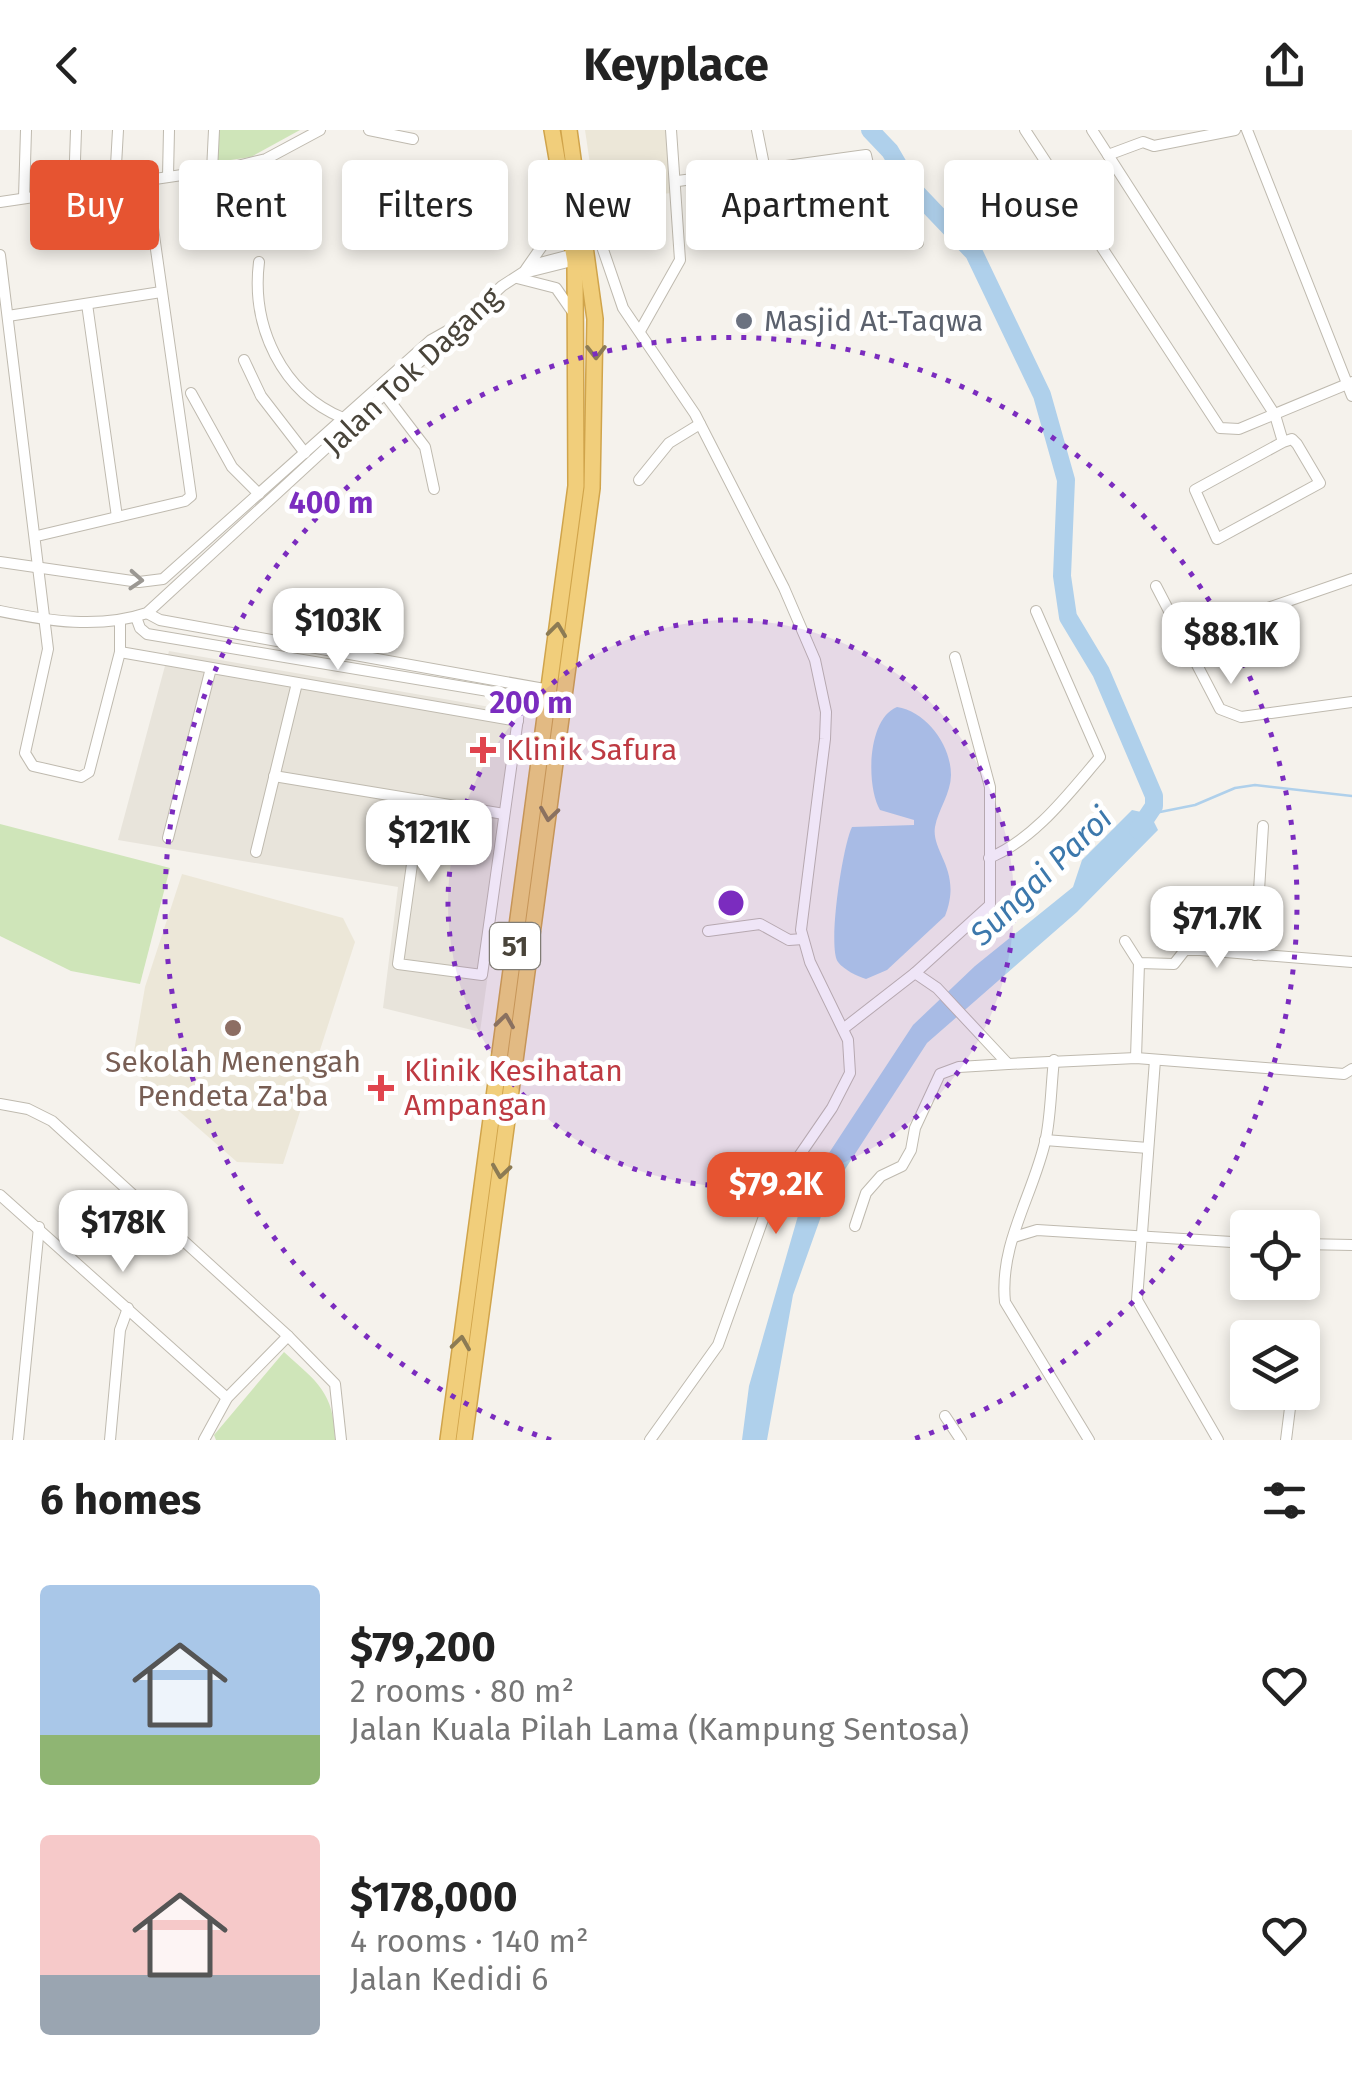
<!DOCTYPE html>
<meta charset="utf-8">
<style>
:root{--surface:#fff;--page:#f2f2f2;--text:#222;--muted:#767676;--accent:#e65431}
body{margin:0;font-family:"Fira Sans",sans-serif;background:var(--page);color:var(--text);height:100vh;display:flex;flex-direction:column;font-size:38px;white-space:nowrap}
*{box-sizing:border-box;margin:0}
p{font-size:32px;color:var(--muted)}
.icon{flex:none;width:55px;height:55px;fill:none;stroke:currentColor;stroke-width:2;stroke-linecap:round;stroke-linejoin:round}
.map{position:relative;height:1310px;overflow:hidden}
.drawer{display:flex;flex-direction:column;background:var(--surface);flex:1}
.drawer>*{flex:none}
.hud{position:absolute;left:30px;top:30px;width:1292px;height:90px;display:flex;gap:20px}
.tools{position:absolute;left:1230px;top:1080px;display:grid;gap:20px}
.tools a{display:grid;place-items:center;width:90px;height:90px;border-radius:10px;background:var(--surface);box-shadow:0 5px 15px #0003;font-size:50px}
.price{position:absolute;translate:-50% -85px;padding:0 22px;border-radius:20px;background:#fff;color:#222;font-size:32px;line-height:65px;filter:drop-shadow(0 2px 5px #0008)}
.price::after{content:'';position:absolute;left:50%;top:60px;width:30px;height:22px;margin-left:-15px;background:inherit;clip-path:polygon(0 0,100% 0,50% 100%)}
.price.current{background:var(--accent);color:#fff}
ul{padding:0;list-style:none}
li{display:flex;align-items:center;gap:30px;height:250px;padding:0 40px}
li span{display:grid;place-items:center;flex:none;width:280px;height:200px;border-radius:10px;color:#555}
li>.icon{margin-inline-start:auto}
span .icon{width:120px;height:120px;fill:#fffc;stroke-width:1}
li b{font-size:42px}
h2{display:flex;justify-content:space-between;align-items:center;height:120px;padding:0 40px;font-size:42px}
.pill{padding:0 35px;border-radius:10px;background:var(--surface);box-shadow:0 5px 15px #0003;font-size:35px;line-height:90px}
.pill.current{background:var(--accent);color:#fff}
header{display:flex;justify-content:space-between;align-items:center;height:130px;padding:0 40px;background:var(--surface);font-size:45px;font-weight:700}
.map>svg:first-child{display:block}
.residential{fill:#e8e4db}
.education{fill:#ece7d8}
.green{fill:#cfe5b9}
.water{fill:#afd0eb}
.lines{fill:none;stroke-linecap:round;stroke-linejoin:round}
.stream{stroke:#afd0eb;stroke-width:2.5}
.river{stroke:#afd0eb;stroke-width:18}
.minor-casing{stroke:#bfbaaf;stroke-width:12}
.highway-casing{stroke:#d0a44b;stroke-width:18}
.minor{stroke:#fff;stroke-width:10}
.highway{stroke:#f1ce7b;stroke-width:15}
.oneway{stroke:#8c7b54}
.oneway2{stroke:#9b9893}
.ring{fill:none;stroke:#7b2cbf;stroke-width:5;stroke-dasharray:5 10}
.worship-dot{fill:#6b7280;stroke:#fff;stroke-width:4}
.health-dot{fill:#e0444e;stroke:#fff;stroke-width:4}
.education-dot{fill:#8d6e63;stroke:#fff;stroke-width:4}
.labels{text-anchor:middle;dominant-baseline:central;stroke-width:10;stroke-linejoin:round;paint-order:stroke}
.shield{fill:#fff;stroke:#807c75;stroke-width:2.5}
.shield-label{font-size:28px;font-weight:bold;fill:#49443a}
.worship-label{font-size:30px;fill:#5b616d;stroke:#fff;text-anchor:start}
.street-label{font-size:30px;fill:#49443a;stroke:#fff}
.health-label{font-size:30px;fill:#be3a42;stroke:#fff;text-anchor:start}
.education-label{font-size:30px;fill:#785e54;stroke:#fff}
.water-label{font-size:32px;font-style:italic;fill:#3c78ac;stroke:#fff}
.centre{fill:#7b2cbf;stroke:#fff;stroke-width:5}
.ring-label{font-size:30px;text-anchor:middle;font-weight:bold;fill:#7b2cbf;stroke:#fff;stroke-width:10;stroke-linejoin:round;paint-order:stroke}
</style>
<header><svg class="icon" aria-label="back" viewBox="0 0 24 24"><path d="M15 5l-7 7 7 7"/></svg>Keyplace<svg class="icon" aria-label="share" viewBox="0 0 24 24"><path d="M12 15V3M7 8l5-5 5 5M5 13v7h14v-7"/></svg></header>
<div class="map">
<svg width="1352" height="1310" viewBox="0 0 1352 1310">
<rect width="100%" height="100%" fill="#f5f2ec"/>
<path class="residential" d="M169 521 524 583 480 902 383 878 398 757 118 710Z"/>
<g class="education">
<path d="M585 0H666L674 63 595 68Z"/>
<path d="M182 744 343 788 355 812 283 1034 237 1032 131 939 145 857Z"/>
</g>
<g class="green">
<path d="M219 0H300L251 27 217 32Z"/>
<path d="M0 694 170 738 140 854 71 841 0 806Z"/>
<path d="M284 1222C317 1252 334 1262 335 1310H216L214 1305Z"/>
</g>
<g class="water">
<path d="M897 577C927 582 951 615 951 645 951 663 938 680 935 697 931 723 963 740 945 786L887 840 866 849C857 846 844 840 838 832 827 817 843 714 852 697L914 695V690L880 680C866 656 867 589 897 577Z"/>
<path d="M1132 680 1150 684 1158 700 1077 782 927 913 829 1064 793 1165 767 1310H742L749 1256 806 1058 913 895 975 836 1073 757 1082 730Z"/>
</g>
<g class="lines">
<path class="stream" d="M1150 684 1195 675 1235 658 1255 655 1352 666"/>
<path class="river" d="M870 0 890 21 911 57 974 123 1042 265 1066 350 1062 446 1068 487 1101 542 1154 666V676L1138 700"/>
<g class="minor-casing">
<g id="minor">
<path d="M369 0 413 9"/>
<path d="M757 0 765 40"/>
<path d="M1025 0 1220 298 1239 299 1352 252"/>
<path d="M1092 0 1275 285 1283 312 1195 360 1217 409 1320 353 1297 314 1292 309 1283 312"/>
<path d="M1247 0 1352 266"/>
<path d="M1108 25 1143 12 1154 16 1235 0"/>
<path d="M229 38 239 111"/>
<path d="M212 41 214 0"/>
<path d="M168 46 169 0"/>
<path d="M678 51 866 25C873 50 865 71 872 95L890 93 918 113"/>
<path d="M115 53 118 0"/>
<path d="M74 60 76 0"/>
<path d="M584 64 623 178 695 284 784 458 815 530 826 582 825 609 801 800 810 832 848 910 850 943 832 978 771 1067 718 1215 650 1310"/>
<path d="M24 68 26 0"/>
<path d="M0 72 229 38 266 29 320 0"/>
<path d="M0 125 48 519 25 623 33 636 81 647 89 642 120 522V490"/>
<path d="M259 132C251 197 282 263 343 288"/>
<path d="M526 139 556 96 560 75"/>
<path d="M524 143 580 129"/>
<path d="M517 148 556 158 572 181"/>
<path d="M87 174 117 387"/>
<path d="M8 186 161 162"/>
<path d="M640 201 680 130 671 0"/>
<path d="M244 230 261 266 305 323"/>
<path d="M191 263 232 337 259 364"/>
<path d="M386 266 425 317 434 359"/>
<path d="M639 350 669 313 700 294"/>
<path d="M37 406 185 371 191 366 146 49"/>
<path d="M0 432 139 452 163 449 431 210 456 196"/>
<path d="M1156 456 1220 579 1241 587 1352 572"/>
<path d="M1268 478 1352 449"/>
<path d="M0 481C48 491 100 499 147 483L502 156 536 134 578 123"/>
<path d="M147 483 160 490 550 560"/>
<path d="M136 487 140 498 147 504 548 571"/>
<path d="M120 522 518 591"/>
<path d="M274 646 504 684"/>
<path d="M421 670 398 834 482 845 521 567"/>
<path d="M168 708 211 538"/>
<path d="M256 722 297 553"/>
<path d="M989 728C1035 709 1069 663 1100 627L1036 481"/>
<path d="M708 801 760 794 789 810 803 809"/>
<path d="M1125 811 1139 833 1174 834 1185 820H1200L1352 832"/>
<path d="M1200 820 1201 765"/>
<path d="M1255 825 1263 696"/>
<path d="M915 843 990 775V657L955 527"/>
<path d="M843 899 915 843 937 858 1008 934 1136 928 1344 944 1352 939"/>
<path d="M1136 928 1139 833"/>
<path d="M1054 930C1051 956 1051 983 1046 1008 1034 1064 999 1113 1005 1172L1089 1310"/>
<path d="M1155 930 1137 1170 1218 1310"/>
<path d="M0 974 28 979 52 991 288 1206 335 1254 341 1310"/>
<path d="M1045 1010 1148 1018"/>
<path d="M0 1065 227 1268"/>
<path d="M855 1096 866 1063 881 1046 902 1036 911 1020 915 998 940 944 959 937 1008 934"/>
<path d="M1014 1107 1037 1100 1248 1113"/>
<path d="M1302 1114 1352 1115"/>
<path d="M1299 1208 1300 1199"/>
<path d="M945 1286 961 1310"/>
<path d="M18 1310 39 1097"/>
<path d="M110 1310 120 1200 128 1178"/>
<path d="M204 1310 227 1268 288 1206"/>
<path d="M1286 1310 1292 1262"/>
</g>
</g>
<g class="highway-casing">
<g id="highway">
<path d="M448 1310 576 356 575 132 552 0"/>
<path d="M464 1310 592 358 595 189 569 0"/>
</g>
</g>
<use href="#minor" class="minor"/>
<use href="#highway" class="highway"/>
</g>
<defs><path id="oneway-chevron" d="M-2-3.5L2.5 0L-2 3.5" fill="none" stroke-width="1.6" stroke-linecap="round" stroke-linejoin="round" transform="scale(2.5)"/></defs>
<g class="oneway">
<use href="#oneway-chevron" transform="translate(596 222) rotate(90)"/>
<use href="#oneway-chevron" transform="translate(557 500) rotate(-83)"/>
<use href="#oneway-chevron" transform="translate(549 684) rotate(98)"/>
<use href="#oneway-chevron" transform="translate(505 891) rotate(-82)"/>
<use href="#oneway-chevron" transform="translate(501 1041) rotate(98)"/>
<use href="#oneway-chevron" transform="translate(461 1213) rotate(-82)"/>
</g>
<use class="oneway2" href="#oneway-chevron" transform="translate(136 450) rotate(4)"/>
<circle cx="731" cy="773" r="283" fill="#7b2cbf" fill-opacity=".12"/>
<g class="ring">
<circle cx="731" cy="773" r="283"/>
<path d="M551 1310A566 566 0 1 1 911 1310"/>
</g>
<circle class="worship-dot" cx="744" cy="191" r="10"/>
<g class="health-dot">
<path d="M478 605h10v10h10v10h-10v10h-10v-10h-10v-10h10z"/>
<path d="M376 943h10v10h10v10h-10v10h-10v-10h-10v-10h10z"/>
</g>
<circle class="education-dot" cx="233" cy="898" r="10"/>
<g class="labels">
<rect class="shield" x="490" y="793" width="50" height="46" rx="8"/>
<g class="shield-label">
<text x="515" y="816">51</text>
</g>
<g class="worship-label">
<text x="764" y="191">Masjid At-Taqwa</text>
</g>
<g class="street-label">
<text transform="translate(412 241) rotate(-43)">Jalan Tok Dagang</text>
</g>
<g class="health-label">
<text x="506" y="620">Klinik Safura</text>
<text x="404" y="941">Klinik Kesihatan<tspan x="404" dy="34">Ampangan</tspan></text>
</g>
<g class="education-label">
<text x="233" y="932">Sekolah Menengah<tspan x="233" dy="34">Pendeta Za'ba</tspan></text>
</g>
<g class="water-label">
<text transform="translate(1041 746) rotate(-44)">Sungai Paroi</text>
</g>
</g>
<circle cx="731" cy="773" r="15" class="centre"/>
<g class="ring-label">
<text x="331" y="383">400 m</text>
<text x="531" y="583">200 m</text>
</g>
</svg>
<div class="tools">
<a><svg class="icon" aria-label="locate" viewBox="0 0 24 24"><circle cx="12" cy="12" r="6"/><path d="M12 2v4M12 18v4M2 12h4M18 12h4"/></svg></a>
<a><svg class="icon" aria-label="layers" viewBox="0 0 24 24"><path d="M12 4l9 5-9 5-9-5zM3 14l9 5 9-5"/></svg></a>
</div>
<b class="price" style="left:338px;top:543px">$103K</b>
<b class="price" style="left:1231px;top:557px">$88.1K</b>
<b class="price" style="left:429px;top:755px">$121K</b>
<b class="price" style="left:1217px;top:841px">$71.7K</b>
<b class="price current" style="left:776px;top:1107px">$79.2K</b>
<b class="price" style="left:123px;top:1145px">$178K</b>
<div class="hud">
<a class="pill current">Buy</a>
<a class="pill">Rent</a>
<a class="pill">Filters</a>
<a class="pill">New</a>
<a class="pill">Apartment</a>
<a class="pill">House</a>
</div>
</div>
<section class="drawer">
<h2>6 homes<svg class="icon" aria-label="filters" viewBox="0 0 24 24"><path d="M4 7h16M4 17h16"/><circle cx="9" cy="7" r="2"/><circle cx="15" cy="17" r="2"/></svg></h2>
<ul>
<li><span style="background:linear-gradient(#a9c7e8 75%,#8fb573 0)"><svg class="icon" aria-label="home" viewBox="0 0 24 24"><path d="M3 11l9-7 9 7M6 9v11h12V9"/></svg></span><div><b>$79,200</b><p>2 rooms · 80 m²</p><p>Jalan Kuala Pilah Lama (Kampung Sentosa)</p></div><svg class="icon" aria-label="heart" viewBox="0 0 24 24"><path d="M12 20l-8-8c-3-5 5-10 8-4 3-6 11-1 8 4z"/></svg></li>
<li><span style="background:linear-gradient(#f6c9c9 70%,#9aa5b1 0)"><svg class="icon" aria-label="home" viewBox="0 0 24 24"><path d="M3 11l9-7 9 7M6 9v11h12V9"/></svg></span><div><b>$178,000</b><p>4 rooms · 140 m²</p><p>Jalan Kedidi 6</p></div><svg class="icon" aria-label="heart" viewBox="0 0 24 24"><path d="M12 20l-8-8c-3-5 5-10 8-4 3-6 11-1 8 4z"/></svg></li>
</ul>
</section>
